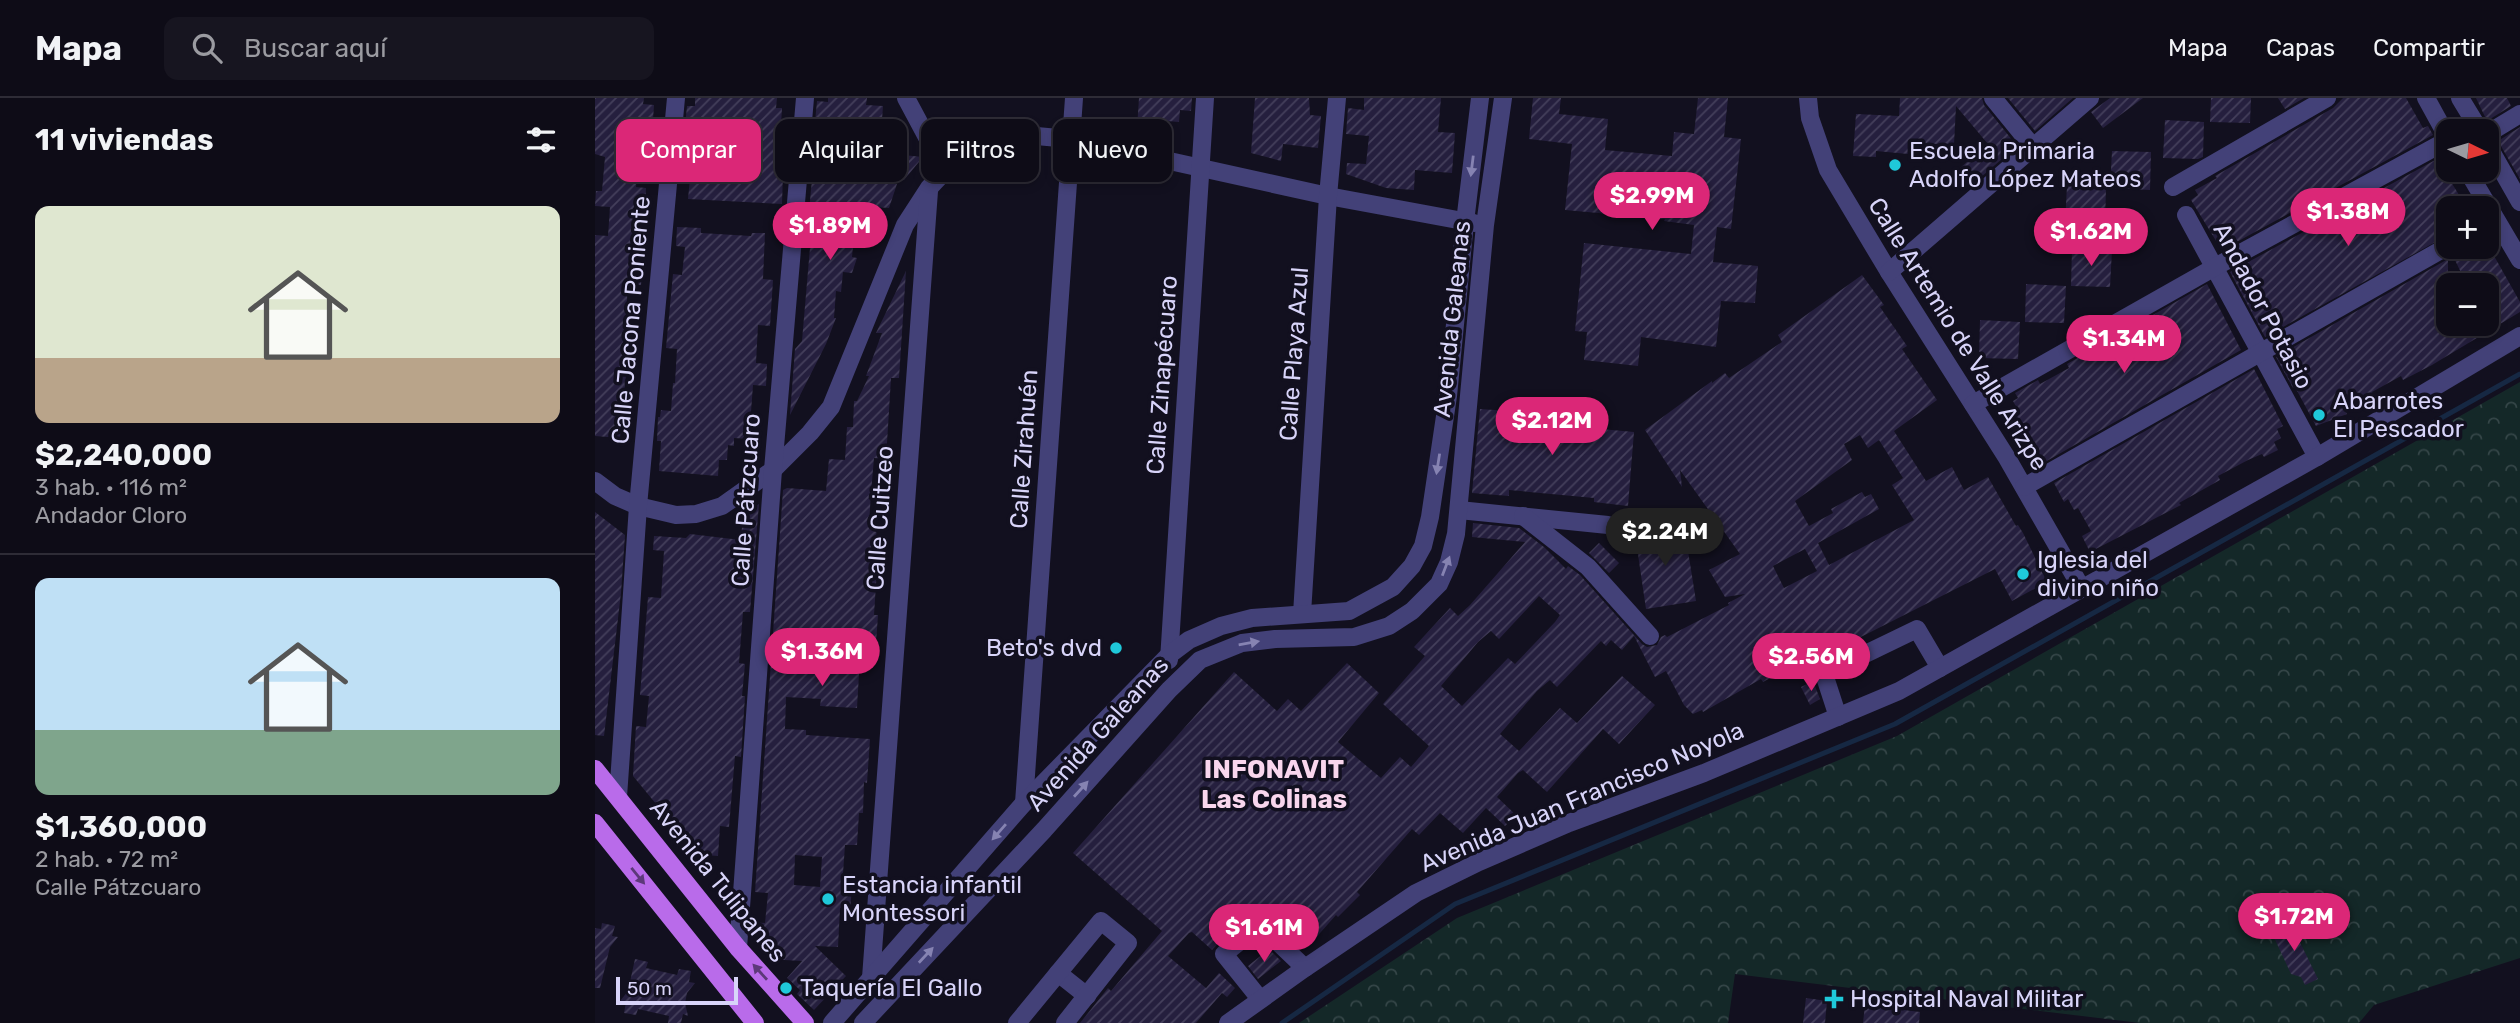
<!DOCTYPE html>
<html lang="es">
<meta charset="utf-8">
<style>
:root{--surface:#0e0c17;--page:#171520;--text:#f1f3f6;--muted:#9b9ba1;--line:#2e2c36;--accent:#db2777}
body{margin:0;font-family:Rubik,sans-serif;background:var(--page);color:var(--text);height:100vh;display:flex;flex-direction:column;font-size:26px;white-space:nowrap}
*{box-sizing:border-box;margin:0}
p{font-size:23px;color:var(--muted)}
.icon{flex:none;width:38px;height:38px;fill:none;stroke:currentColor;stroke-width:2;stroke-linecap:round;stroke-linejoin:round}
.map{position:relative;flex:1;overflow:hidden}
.panel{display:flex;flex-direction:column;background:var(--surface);width:595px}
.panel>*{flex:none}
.guide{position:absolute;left:21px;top:21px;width:665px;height:63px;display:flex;gap:14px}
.needle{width:46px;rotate:95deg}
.controls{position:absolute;left:1841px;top:21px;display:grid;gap:14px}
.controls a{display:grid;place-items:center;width:63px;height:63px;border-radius:14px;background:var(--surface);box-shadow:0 4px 10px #0003,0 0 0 2px var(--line);font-size:35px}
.scale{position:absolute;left:21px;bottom:18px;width:122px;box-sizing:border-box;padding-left:7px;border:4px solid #d8d4f9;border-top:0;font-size:19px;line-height:24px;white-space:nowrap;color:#d8d4f9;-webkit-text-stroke:5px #12101f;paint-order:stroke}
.price{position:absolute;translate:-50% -60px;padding:0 16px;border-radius:24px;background:var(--accent);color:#fff;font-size:23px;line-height:46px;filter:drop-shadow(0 2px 4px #0008)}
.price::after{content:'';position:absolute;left:50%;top:42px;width:21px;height:16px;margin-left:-10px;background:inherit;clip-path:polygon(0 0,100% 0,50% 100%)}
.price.current{background:#222;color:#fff}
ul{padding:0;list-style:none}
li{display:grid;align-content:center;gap:14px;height:371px;padding:0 35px}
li+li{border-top:2px solid var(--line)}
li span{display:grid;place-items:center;height:217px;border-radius:14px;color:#555}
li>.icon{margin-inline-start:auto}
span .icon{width:126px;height:126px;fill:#fffc;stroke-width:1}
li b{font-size:30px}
h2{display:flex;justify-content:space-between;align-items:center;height:84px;padding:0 35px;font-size:30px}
.pill{padding:0 24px;border-radius:14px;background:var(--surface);box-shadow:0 4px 10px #0003,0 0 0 2px var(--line);font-size:24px;line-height:63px}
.pill.current{background:var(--accent);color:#fff}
header{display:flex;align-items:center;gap:42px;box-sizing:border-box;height:98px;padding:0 35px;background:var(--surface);border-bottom:2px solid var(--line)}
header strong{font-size:33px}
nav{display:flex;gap:38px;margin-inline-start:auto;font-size:24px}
.search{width:490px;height:63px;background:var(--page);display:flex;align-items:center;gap:18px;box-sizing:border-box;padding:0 24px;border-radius:14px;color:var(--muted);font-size:26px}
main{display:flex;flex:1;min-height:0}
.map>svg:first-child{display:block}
.park{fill:url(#park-crowns)}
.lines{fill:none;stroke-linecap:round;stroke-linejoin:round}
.stream{stroke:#162843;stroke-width:5}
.building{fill:url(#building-hatch);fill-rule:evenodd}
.minor{stroke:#434178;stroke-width:18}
.major{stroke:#b96bea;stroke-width:18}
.oneway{fill:#8683b2}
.oneway2{fill:#5d397a}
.poi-dot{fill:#1fc9da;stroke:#12101f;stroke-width:2.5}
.labels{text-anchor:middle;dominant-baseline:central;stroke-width:7;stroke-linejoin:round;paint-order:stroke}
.poi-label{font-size:24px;fill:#d8d4f9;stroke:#12101f;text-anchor:start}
.street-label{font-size:24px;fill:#d8d4f9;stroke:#12101f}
.neighbourhood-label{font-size:26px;font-weight:bold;fill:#f9d6ed;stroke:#12101f}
</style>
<header>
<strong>Mapa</strong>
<div class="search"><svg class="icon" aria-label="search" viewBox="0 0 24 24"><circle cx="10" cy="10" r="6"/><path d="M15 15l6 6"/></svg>Buscar aquí</div>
<nav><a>Mapa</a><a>Capas</a><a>Compartir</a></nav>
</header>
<main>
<section class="panel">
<h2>11 viviendas<svg class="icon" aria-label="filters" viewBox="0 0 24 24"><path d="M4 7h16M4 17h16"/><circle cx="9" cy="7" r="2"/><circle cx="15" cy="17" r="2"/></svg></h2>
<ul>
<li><span style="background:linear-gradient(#dfe7d0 70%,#b9a48a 0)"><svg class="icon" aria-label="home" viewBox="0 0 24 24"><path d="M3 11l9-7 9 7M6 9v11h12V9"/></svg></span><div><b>$2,240,000</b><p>3 hab. · 116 m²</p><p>Andador Cloro</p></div></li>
<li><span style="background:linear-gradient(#bfe0f5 70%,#7fa58c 0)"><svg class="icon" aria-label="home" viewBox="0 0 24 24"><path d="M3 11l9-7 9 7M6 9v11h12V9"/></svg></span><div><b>$1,360,000</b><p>2 hab. · 72 m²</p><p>Calle Pátzcuaro</p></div></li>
</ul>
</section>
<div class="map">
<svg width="1925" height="925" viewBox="0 0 1925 925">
<defs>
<pattern id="park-crowns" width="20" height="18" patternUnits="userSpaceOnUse" patternTransform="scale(1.75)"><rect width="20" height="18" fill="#142828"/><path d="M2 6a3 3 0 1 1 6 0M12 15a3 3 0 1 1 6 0" fill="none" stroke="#354648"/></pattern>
<pattern id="building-hatch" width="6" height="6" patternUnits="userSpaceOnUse" patternTransform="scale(1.75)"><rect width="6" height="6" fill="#251f3e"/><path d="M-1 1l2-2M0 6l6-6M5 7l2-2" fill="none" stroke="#443f5b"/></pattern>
</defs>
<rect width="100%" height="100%" fill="#12101f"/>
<path class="park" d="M1925 284V860L1779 907 1764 925H1545L1140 876 1133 925H704L862 820 1302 638Z"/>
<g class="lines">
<path class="stream" d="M687 925 860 806 1300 626 1925 276"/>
</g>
<g class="building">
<path d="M0 0H49L48 6 59 7 56 52 44 51 41 89 51 90 50 111 40 110 35 172 47 173 46 187 33 186 30 233 44 234 41 257 33 256 25 340 0 338V137L13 138 15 109 0 108 1 93H7L10 59 0 56Z"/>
<path d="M100 0H182L181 10H187L185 45H189L187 106 93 101 99 38H89L92 8H100Z"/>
<path d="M233 0H272L271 7 288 8 287 22 270 20V23L265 22 262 60 217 56 222 3 233 4Z"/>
<path d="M544 0H597L596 13 585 12 584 24 559 22 558 33 542 30Z"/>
<path d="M660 0H714L715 17 726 18 723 50 688 46 686 63 656 55Z"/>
<path d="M769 0H846L843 34 860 35 857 75 820 72 819 92 791 90 751 76 752 65 771 66 774 38 751 36 753 10 769 12Z"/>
<path d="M938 0H966L964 16 1013 21 1010 52 1077 58 1079 34 1099 36 1103 0H1133L1129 39 1146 41 1136 131 1122 129 1118 164 1163 168 1160 205 1126 203 1121 249 1046 239 1043 268 989 262 992 234 980 233 989 145 1096 156 1099 127 1069 123 1070 121 970 112 977 46 934 41Z"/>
<path d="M1305 0H1387L1389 7 1422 48 1378 86 1365 70 1393 46 1361 8 1359 47 1325 45 1324 57 1281 53V59L1258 58 1261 16 1304 18Z"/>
<path d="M1413 0H1478L1440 33Z"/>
<path d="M1515 0H1548L1508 30 1496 14Z"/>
<path d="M1616 0H1656L1655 25 1615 24Z"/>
<path d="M1683 0H1709L1690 11Z"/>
<path d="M1748 0H1811L1828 30 1833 28 1838 37 1638 146 1634 140 1623 146 1596 102 1603 97 1600 92 1622 80 1620 78 1738 10Z"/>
<path d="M1881 0H1912L1916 8 1892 23Z"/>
<path d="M1570 22 1609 24 1608 59 1603 61 1568 60Z"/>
<path d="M1925 29V81L1903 43Z"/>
<path d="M1517 53 1556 54 1555 92 1515 90Z"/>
<path d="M298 56 328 59 309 82 296 81Z"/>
<path d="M1842 61 1872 110H1853V137L1670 239 1635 174Z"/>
<path d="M217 80 302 86 294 110 262 108 257 159 262 160 257 175 248 174 246 194 241 193 239 220H241L231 246 195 317 200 251 207 243 216 138H212Z"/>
<path d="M1472 88 1511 89 1510 127 1470 125Z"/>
<path d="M82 129 106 130V135L156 138 157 135H170L168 181 178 182 175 228 163 227 161 265 172 266 171 288 158 287 154 341 139 340V348L133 347 132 362H124L123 378 64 373 66 343H62L63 319H65L66 312 76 313 78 285H80L82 251 71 250 78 176 87 177 90 149 81 148Z"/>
<path d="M1870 149H1894L1925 204V214L1837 267 1808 282 1806 278 1777 294 1778 296 1750 311 1752 316 1721 328 1700 289 1698 290 1681 259 1853 161V226H1892V187H1872L1858 158Z"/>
<path d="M1477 151 1517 152 1515 189 1476 188Z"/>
<path d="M311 173 304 280H296L291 361 279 360 276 395 274 426H282L280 455H286L284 471H282L279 517H283L280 560 265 559 262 610 225 608 226 601 191 599 190 631 211 632V637L275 641 272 685 269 684 268 715H264L262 747H250L247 790 257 791 255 811 245 810 243 849 220 848 251 878 219 912 202 896 205 892 192 880 207 863 172 861 174 841 155 840 156 824 170 825 173 795 160 794 188 392 192 390 231 393 234 361 250 362 252 329H258L259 303H262L274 278H271L287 235H281ZM200 757 227 759 225 789 199 787Z"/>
<path d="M1267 177 1289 207 1285 209 1312 248 1307 251 1342 302 1299 333 1331 383 1357 369 1369 392 1393 379 1421 428 1423 427 1428 435 1452 484 1417 503 1400 471 1256 544 1254 542 1240 549 1238 546 1231 550 1230 548 1208 560 1198 540 1169 554 1181 577 1168 584 1166 581 1108 614 1107 612 1098 616 1089 607 1071 573 1060 579 1039 538 1027 552 1016 542 1011 548 1006 543 962 589 955 582 942 593 905 636 924 653 965 610 982 625 1027 578 1060 607 1024 646 1008 631 952 694 928 672 923 675 902 699 921 717 910 728 891 710 868 735 845 715 824 737 817 731 762 794 765 797 743 819 741 817 718 843 716 840 706 851 673 819 665 816 655 806 626 838 628 840 617 852 597 834 594 835 573 858 611 890 624 875 640 890 632 899 627 895 601 925H485L513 890 516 893 567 833 478 755 639 574 682 613 693 601 706 613 752 565 784 595 743 644 786 680 805 659 816 669 834 648 788 606 830 558 819 549 855 510 863 518 875 507 930 444 877 439 878 425 924 430 949 449 971 471 973 468 985 477 1047 546 1052 549 1062 547 1066 539 1070 537 1072 539 1134 507 1133 505 1150 496 1130 499 1114 472 1145 456 1085 372 1087 389 1050 332 1117 283V285L1130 275 1134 280 1187 244 1183 237ZM1265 337 1273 350 1284 342 1308 380 1297 387 1319 422 1234 467 1223 445 1284 411 1276 396 1270 399 1267 394 1236 411 1238 415 1214 428 1200 403 1257 362 1249 346ZM1210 451 1222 473 1189 490 1178 468ZM944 498 965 517 960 524 920 566 913 560 867 608 846 588 883 544 896 533 904 541Z"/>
<path d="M1431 186 1471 188 1469 225 1430 224Z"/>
<path d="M1612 186 1646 252 1443 368 1420 331 1422 329 1417 320 1425 316 1418 303 1423 300 1420 295 1443 282 1445 286 1474 270 1472 266Z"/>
<path d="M1385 222 1425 224 1423 261 1384 260Z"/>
<path d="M1659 271 1688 328 1682 331 1686 340 1679 344 1683 352 1669 359 1667 356 1653 362 1623 378 1625 382 1584 405 1586 407 1495 454 1487 438 1496 433 1483 410 1479 412 1473 401 1469 404 1459 385Z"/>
<path d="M885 311 958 316V323L990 325V321L1007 323 1006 331 1039 334 1033 408 999 404V400L914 392V398L877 395Z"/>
<path d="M164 406 155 514H148L144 565 150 566 147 598H150L146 659 140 658 134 729 125 728 123 758 98 756 79 730 80 729 38 678 41 628 51 629 54 598 45 597 53 499 66 500 69 453 58 452 59 438 91 440 95 436 146 442 148 416Z"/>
<path d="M0 414 30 437 26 495 9 638 0 637Z"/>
<path d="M1089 428 1101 503 1051 511 1040 436Z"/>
<path d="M1004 445 1024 465 1014 475 994 455Z"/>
<path d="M1218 583 1225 601 1215 607 1206 589Z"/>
<path d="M1695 824 1723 881 1710 887 1706 879 1696 876 1676 833Z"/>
<path d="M7 825 20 828 17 838 23 839 15 849 5 890H0V830L6 831Z"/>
<path d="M674 851 686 863 663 881 653 868Z"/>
<path d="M40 861 53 864 51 870 82 877 84 871 96 873 94 884 100 885 92 895 90 905 93 918 88 916 86 925H73L74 918 43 911 41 917 29 915 31 904 25 903 33 893Z"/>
<path d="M1211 900 1232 903 1230 925H1208Z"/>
<path d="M1270 907 1325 914 1324 925H1268Z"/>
</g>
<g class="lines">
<g class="minor">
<path d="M311 0 350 73"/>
<path d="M1213 0 1215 20 1233 72 1294 174 1412 360 1487 491"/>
<path d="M1398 0 1438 49"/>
<path d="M1831 0 1853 40"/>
<path d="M1865 0 1885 33"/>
<path d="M1892 36 1925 16"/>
<path d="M1892 46 1925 104"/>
<path d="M1872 72 1925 162"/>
<path d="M1578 89 1732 0"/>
<path d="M1591 117 1722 359"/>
<path d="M1294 174 1495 0"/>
<path d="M1378 306 1620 169 1853 42"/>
<path d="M0 383 20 398 43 408 81 417 101 416 127 408 178 372 215 335 236 309 310 127 334 90 350 73 378 54 406 41 430 37 475 41 733 98 879 125"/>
<path d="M1429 389 1853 148"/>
<path d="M864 412 1013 427"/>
<path d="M928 418 993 469 1055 538"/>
<path d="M707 516 733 98 742 0"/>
<path d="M574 562 610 0"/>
<path d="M1243 619 1229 576 1322 531 1345 570"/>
<path d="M23 699 43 408 81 0"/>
<path d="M429 705 479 0"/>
<path d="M143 850 178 372 210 0"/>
<path d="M463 875 492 898"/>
<path d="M276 880 334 93"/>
<path d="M665 901 629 856 665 827 710 870"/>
<path d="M237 925 429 705 574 557 594 542 626 528 657 520 754 513 798 489 817 468 828 448 835 419 853 298 870 124 885 0"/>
<path d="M268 925 449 732 574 592 605 562 647 545 680 541 759 539 794 528 817 513 844 486 854 464 861 436 890 127 908 0"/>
<path d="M422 925 506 823 533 845 470 925"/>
<path d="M633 925 710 870 821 795 884 764 974 725 1109 675 1304 593 1722 359 1925 238"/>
</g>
<g class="major">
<path d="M0 671 143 850 210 925"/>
<path d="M0 725 160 925"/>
</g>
</g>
<defs><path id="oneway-solid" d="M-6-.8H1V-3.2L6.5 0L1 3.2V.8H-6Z" transform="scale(1.75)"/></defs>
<g class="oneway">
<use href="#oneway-solid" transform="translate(877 68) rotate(97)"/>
<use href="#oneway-solid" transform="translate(843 366) rotate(99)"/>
<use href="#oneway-solid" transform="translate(851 468) rotate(-69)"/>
<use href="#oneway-solid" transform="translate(654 545) rotate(-10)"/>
<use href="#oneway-solid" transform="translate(486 691) rotate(-48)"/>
<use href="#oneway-solid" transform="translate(404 734) rotate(131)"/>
<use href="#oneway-solid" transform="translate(331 857) rotate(-47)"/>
</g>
<g class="oneway2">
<use href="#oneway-solid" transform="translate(43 778) rotate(51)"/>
<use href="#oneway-solid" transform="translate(165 874) rotate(-132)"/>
</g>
<g class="poi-dot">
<circle cx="1300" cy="67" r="7"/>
<circle cx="1724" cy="317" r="7"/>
<circle cx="1428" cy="476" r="7"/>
<circle cx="521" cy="550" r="7"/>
<circle cx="233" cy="801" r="7"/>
<circle cx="191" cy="890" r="7"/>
<path d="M1235.5 890.5h7v7h7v7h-7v7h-7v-7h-7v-7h7z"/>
</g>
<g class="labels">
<g class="poi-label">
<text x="1314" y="53">Escuela Primaria<tspan x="1314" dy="28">Adolfo López Mateos</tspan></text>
<text x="1738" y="303">Abarrotes<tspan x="1738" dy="28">El Pescador</tspan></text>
<text x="1442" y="462">Iglesia del<tspan x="1442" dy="28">divino niño</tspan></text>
<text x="507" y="550" text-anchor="end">Beto's dvd</text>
<text x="247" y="787">Estancia infantil<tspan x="247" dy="28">Montessori</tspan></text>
<text x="205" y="890">Taquería El Gallo</text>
<text x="1255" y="901">Hospital Naval Militar</text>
</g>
<g class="street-label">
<text transform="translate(1668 208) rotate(62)">Andador Potasio</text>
<text transform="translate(857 221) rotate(-84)">Avenida Galeanas</text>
<text transform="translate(36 222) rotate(-85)">Calle Jacona Poniente</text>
<text transform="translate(1363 236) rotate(58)">Calle Artemio de Valle Arizpe</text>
<text transform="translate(699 256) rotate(-86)">Calle Playa Azul</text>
<text transform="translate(567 277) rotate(-86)">Calle Zinapécuaro</text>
<text transform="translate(429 351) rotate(-86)">Calle Zirahuén</text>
<text transform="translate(151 402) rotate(-86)">Calle Pátzcuaro</text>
<text transform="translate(285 420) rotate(-86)">Calle Cuitzeo</text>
<text transform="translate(503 636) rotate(-48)">Avenida Galeanas</text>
<text transform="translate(987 699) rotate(-23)">Avenida Juan Francisco Noyola</text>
<text transform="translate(123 783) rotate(51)">Avenida Tulipanes</text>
</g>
<g class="neighbourhood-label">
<text x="679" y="671">INFONAVIT<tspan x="679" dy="30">Las Colinas</tspan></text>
</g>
</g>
</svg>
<div class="controls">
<a><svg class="needle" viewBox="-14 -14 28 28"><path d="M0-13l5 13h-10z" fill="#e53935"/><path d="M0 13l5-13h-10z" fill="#9b9ba1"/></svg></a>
<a>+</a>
<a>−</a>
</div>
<div class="scale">50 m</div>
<b class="price" style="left:1057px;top:134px">$2.99M</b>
<b class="price" style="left:1753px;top:150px">$1.38M</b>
<b class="price" style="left:235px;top:164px">$1.89M</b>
<b class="price" style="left:1496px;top:170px">$1.62M</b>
<b class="price" style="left:1529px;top:277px">$1.34M</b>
<b class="price" style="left:957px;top:359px">$2.12M</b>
<b class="price current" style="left:1070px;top:470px">$2.24M</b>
<b class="price" style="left:227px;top:590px">$1.36M</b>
<b class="price" style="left:1216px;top:595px">$2.56M</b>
<b class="price" style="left:1699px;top:855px">$1.72M</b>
<b class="price" style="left:669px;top:866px">$1.61M</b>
<div class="guide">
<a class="pill current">Comprar</a>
<a class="pill">Alquilar</a>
<a class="pill">Filtros</a>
<a class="pill">Nuevo</a>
</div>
</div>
</main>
